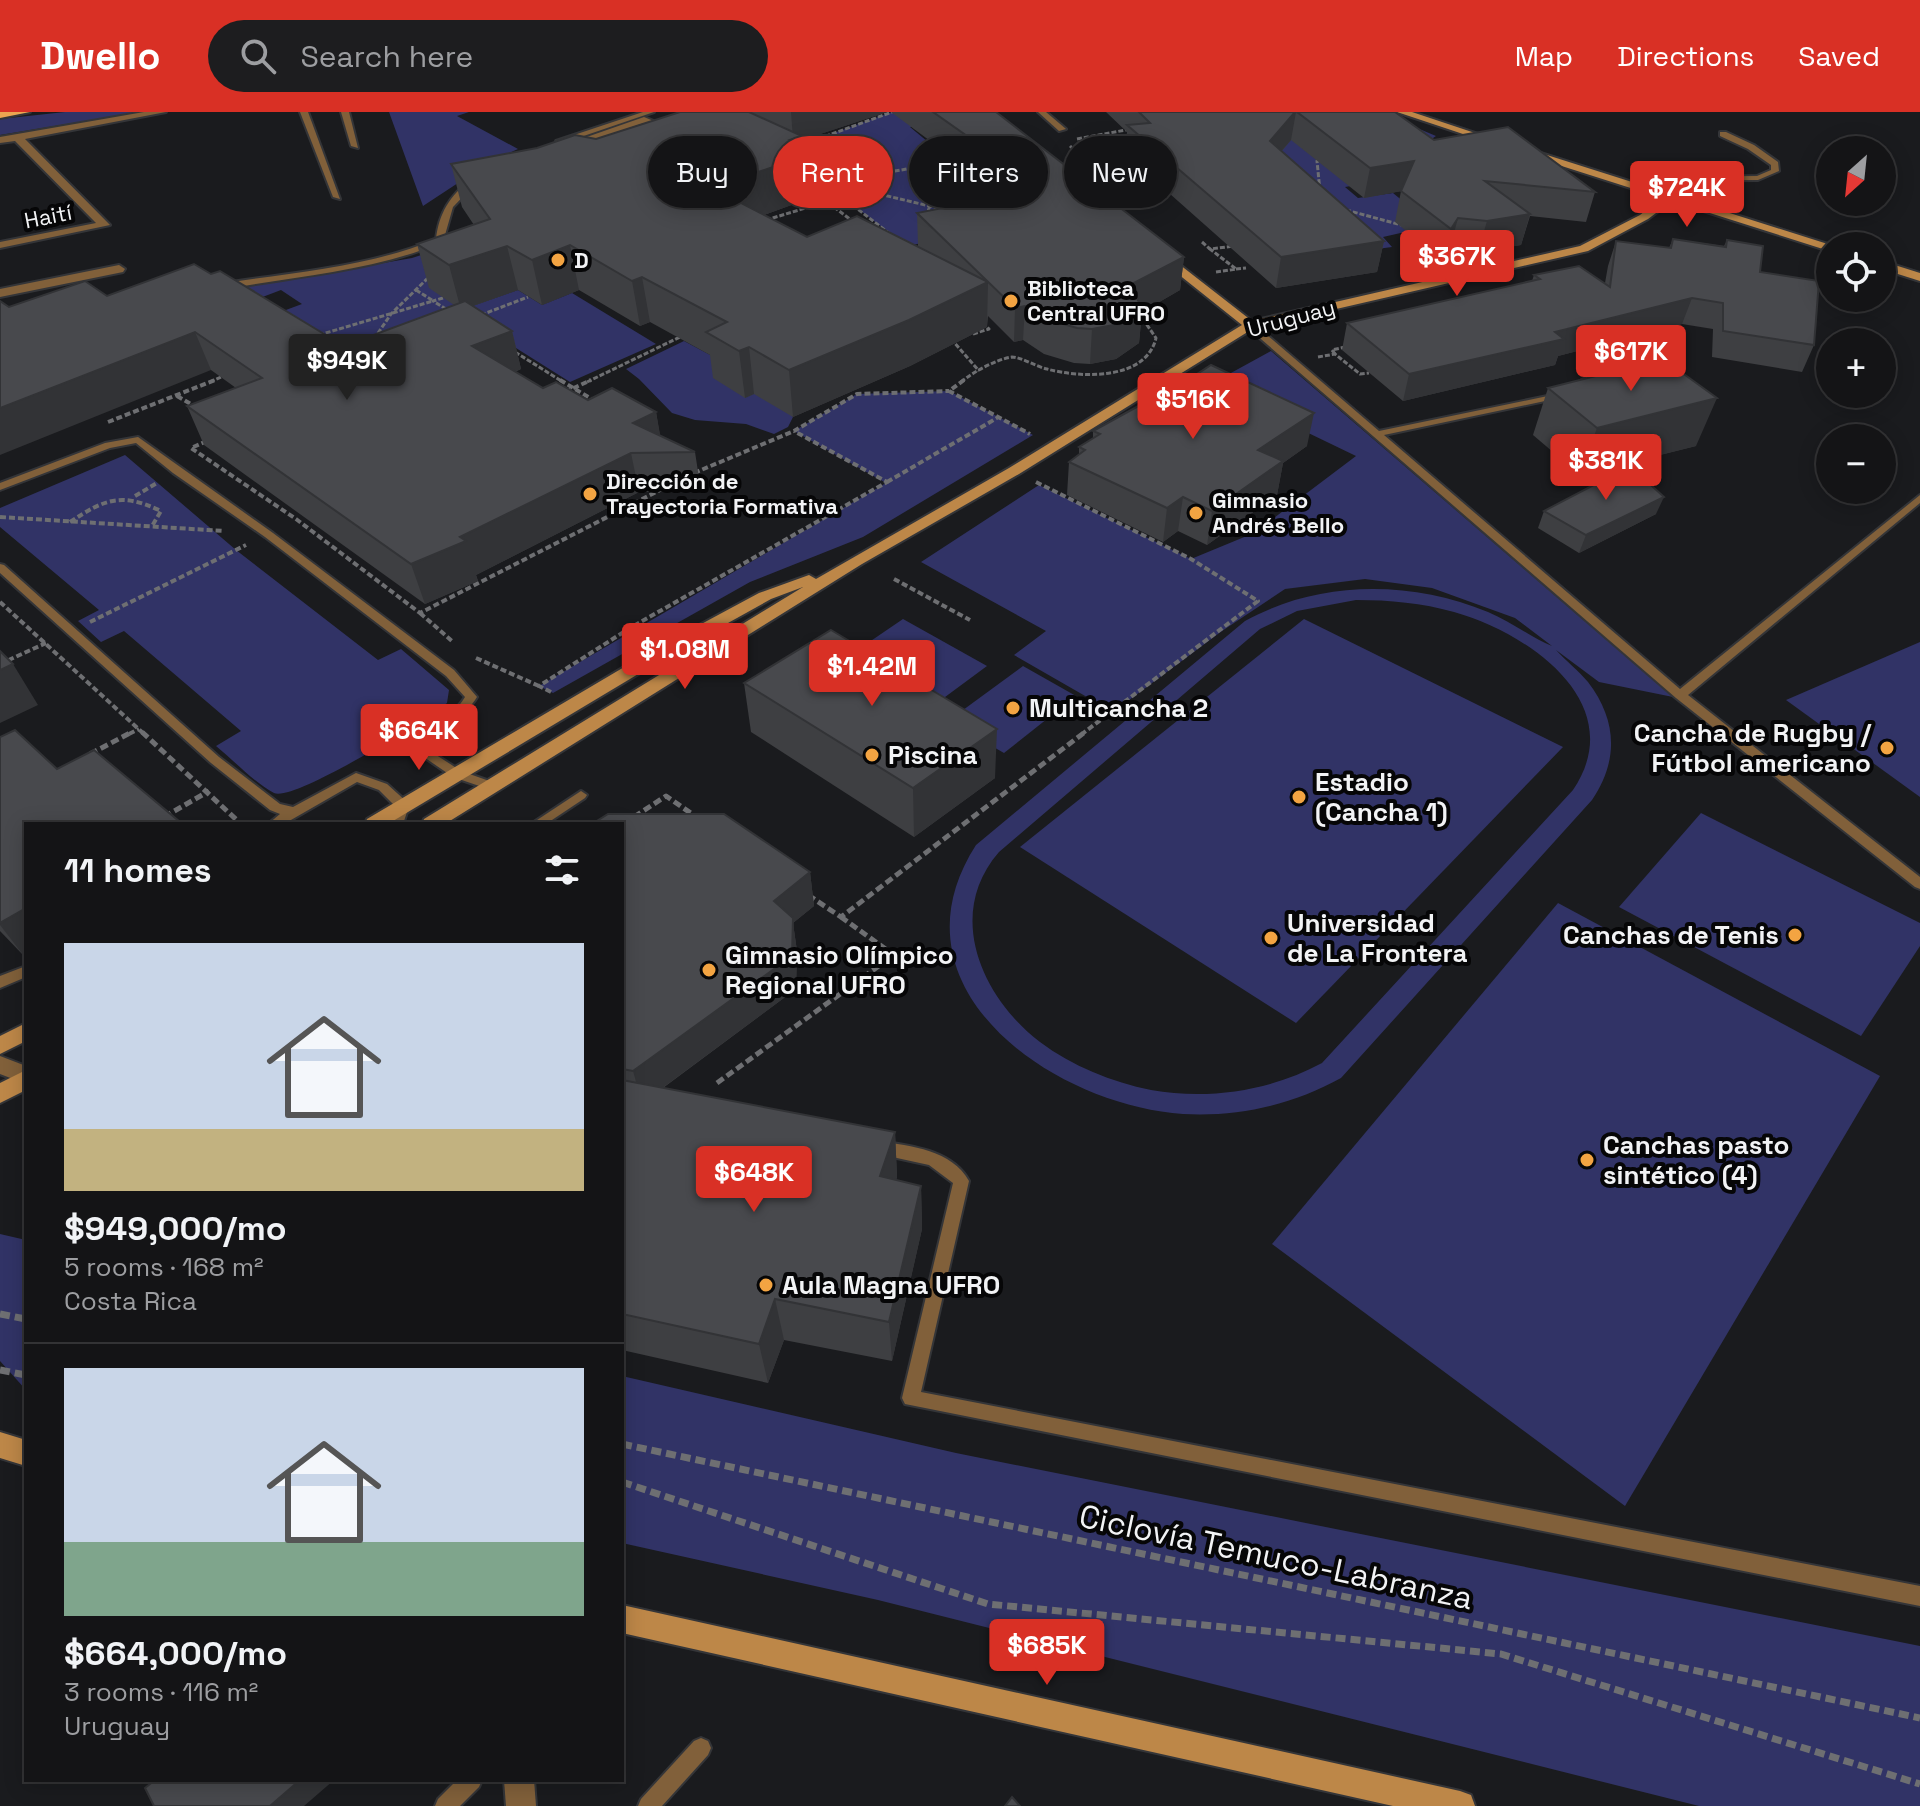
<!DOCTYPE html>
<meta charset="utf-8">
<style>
:root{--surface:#141416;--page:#1d1d1f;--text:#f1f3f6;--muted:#9d9ea1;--line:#333335;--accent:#d93025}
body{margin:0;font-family:"Space Grotesk",sans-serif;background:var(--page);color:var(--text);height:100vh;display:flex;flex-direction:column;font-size:30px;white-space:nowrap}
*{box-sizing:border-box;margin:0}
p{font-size:26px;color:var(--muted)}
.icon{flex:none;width:44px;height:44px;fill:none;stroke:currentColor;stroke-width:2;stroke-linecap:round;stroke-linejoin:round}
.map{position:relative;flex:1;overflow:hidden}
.details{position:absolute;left:24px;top:710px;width:600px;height:960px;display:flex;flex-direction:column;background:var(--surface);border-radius:0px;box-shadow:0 4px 20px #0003,0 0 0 2px var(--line)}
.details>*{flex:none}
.hud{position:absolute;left:648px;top:24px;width:760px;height:72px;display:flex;gap:16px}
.needle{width:52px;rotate:207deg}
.fabs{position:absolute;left:1816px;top:24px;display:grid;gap:16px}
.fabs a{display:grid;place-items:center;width:80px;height:80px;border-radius:50%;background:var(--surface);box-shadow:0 4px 20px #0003,0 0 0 2px var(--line);font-size:40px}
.price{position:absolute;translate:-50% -68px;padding:0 18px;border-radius:8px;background:var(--accent);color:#fff;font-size:26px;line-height:52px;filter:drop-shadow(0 2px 4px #0008)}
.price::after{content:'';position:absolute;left:50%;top:48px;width:24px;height:18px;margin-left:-12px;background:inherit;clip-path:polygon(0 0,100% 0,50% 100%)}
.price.on{background:#222;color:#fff}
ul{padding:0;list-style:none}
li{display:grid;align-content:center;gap:16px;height:424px;padding:0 40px}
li+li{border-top:2px solid var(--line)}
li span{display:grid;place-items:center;height:248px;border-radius:0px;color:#555}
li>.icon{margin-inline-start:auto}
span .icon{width:144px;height:144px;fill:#fffc;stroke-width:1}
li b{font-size:34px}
h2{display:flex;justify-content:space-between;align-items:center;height:96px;padding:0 40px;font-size:34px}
.pill{padding:0 28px;border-radius:36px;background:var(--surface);box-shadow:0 4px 20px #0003,0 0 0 2px var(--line);font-size:28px;line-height:72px}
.pill.on{background:var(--accent);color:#fff}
header{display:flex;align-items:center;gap:48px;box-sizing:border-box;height:112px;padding:0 40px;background:var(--accent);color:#fff}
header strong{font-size:38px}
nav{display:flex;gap:44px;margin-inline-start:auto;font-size:28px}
.search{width:560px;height:72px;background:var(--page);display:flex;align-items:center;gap:20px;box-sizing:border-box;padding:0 28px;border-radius:44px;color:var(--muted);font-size:30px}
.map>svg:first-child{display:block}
.green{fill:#313366;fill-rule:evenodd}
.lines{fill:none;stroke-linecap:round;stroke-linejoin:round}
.lane-casing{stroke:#343538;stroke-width:4}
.street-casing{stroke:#343538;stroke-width:4}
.secondary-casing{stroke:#343538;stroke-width:4}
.primary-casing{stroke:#343538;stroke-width:4}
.path-far3{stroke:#6e6f72;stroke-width:3;stroke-dasharray:5 2;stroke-linecap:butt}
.path-far2{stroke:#6e6f72;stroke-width:4;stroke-dasharray:6 3;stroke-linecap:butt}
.path-far1{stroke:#6e6f72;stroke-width:5;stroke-dasharray:8 4;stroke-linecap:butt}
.path{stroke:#6e6f72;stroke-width:7;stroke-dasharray:10 5;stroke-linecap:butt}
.lane{fill:#81603a;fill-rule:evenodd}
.street{fill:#81603a;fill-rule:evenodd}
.secondary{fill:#bd8748;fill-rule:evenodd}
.primary{fill:#eba551;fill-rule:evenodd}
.wall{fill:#3e3f42}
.shaded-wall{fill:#323336}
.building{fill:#48494d;stroke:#323336;stroke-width:2}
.poi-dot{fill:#f3a442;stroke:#060607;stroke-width:3}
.labels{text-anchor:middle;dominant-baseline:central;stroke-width:8;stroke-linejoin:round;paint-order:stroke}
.far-street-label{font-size:22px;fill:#f2f3f5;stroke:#060607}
.far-poi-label{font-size:22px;font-weight:bold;fill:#f2f3f5;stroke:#060607;text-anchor:start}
.poi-label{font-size:26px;font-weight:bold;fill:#f2f3f5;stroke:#060607;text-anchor:start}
.near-street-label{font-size:32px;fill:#f2f3f5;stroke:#060607}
</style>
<header>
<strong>Dwello</strong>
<div class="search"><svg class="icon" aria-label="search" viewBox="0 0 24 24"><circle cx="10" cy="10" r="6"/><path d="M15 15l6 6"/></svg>Search here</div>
<nav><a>Map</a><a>Directions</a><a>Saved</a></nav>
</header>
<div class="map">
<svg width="1920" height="1694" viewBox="0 0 1920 1694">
<rect width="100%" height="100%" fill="#1a1b1e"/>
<g class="green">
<path d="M65 0H140L0 23V7Z"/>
<path d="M389 0H469L457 4 518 37 493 48 423 94Z"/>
<path d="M892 0 961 5 910 15 928 30 950 26 978 43 999 116 907 134 842 85 829 70 781 40Z"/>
<path d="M1384 2 1436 24 1427 30 1410 115 1405 120 1383 125 1392 135 1362 139 1241 39 1307 12 1373 70 1345 75 1358 86 1393 81 1410 95Z"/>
<path d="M446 135 461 198 518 178 542 193 572 181 656 232 570 270 489 219 353 270 267 205 302 192 281 178 226 199 119 197 412 146Z"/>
<path d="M684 229 770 275 793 305 788 315 774 322 746 312 695 308 672 301 639 267 626 257Z"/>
<path d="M1271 239 1673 585 1599 570 1556 538C1566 549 1578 558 1588 570 1617 608 1619 648 1592 688L1341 966C1292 993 1239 1005 1183 1002 1053 993 884 876 976 733L1245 509C1319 468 1410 468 1488 500 1510 509 1532 526 1552 534L1515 506 1432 476 1365 467 1285 477 1222 519 1113 600 1014 543 1046 519 921 450 1039 373 1191 447 1254 421 1356 344 1209 273ZM1356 488C1390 488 1422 491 1454 500 1529 521 1631 592 1573 678L1322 951C1270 979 1209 988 1151 978 1112 970 1072 954 1040 930 981 885 945 802 999 740L1260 517 1297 499Z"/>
<path d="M949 279 1033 323 863 425 750 470 553 581 539 574 886 371 794 319 857 282Z"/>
<path d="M125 343 236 438 378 548 401 537 449 578 447 591 429 605C407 618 292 690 274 681 256 672 232 647 216 634L241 619 124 519 101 530 78 509 99 498 0 415V396Z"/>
<path d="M903 507 987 554 941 588 856 539Z"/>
<path d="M1304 507 1563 635 1296 911 1020 735Z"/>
<path d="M1920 530V685L1786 588Z"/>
<path d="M1023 554 1076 584 1004 641 948 609Z"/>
<path d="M1701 701 1920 811V834L1861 924 1619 795Z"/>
<path d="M1558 791 1880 964 1625 1394 1272 1132Z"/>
<path d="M0 1122 26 1128V1278L0 1249Z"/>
<path d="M622 1264 956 1341 1920 1534V1694H1699L878 1488 622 1431Z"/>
</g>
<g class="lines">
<g class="lane-casing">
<g id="lane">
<path d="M300 0H308L340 87 333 85Z"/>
<path d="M341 0H349L358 36 351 34Z"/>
<path d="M643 0H654L563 31 556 29Z"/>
<path d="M1038 0H1046L1066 17 1059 19Z"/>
<path d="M1720 20H1726L1754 33 1778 50 1779 59 1758 68 1653 69 1640 72 1636 70 1653 65 1757 64 1771 58V53L1748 37 1720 24Z"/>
<path d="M470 68 477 70 453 95 443 130C374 159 298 164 225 177L221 174 225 171C296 160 369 155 436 127 439 101 450 84 470 68Z"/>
<path d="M1247 211H1253L1379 319 1562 281 1564 283 1559 286 1384 323 1680 577 1920 383V391L1688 583 1920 765V777L1915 775 1676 586 1247 215Z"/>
<path d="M1621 246 1626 249 1624 251 1581 275 1573 273Z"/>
<path d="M138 325 273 421 454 558 477 585C465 606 434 621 430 639L461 659 495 671 497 674 495 677 491 678 453 665 418 641C423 614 452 608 465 585L446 564 265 425 173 361 136 331 110 336 0 378V371L105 331Z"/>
<path d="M0 452 4 453 219 645 280 692 293 695 356 661 387 672 408 691 409 694 403 712H391L396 695 379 678 357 670 284 712H268L280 702 270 698 211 651 0 461Z"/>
<path d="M581 679 587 683 585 686 546 712H531Z"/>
<path d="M26 854V865L0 876V864Z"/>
<path d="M879 1029C911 1034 952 1038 969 1069L921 1280 1920 1474V1494L905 1292 902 1286 953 1071 929 1053 874 1041 871 1036 874 1031Z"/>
<path d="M701 1626 708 1629 711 1636 708 1643 662 1694H638L641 1687 694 1629Z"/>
<path d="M457 1668H482L479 1675 460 1694H435L438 1687Z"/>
</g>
</g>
<g class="street-casing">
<g id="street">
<path d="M144 0H166L25 27 110 113 0 136V130L96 111 15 29 0 31V25Z"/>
<path d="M644 5 704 30 613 63 591 66 541 41ZM644 11 689 30 609 57 592 59 555 41Z"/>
<path d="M119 153 125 157 123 160 0 185V177Z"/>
<path d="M0 944 26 954V972L0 962Z"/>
<path d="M504 1668H534L536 1694H506Z"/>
</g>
</g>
<g class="secondary-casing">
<g id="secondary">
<path d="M1397 0H1412L1499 29 1490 31Z"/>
<path d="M1528 37 1834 134H1830V139L1826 138 1672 89 1648 107 1588 139 1254 216 1019 362 862 452 445 712H422L424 707 803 475 771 487 665 546 388 712H365L367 707 653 538 759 481 809 463 816 467 1009 356 1242 213 1158 146V142H1166L1252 209 1580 134 1640 103 1662 86 1524 42 1523 40Z"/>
<path d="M1882 149 1920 161V169L1882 157Z"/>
<path d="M26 911V929L0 942V924Z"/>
<path d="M26 958V978L0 991V971Z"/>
<path d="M0 1320 26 1328V1354L0 1346Z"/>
<path d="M622 1493 1460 1679 1471 1683 1475 1694H1393L622 1521Z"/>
</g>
</g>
<g class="primary-casing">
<path id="primary" d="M0 0H30L0 6Z"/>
</g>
<g class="path-far3">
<path d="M1077 27 1131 17"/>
<path d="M799 34 892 0"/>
<path d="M1070 34 1097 59 1110 58 1114 61"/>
<path d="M814 60 829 70 946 98"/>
<path d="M816 74 826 89 855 111"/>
<path d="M1320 79 1317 49 1321 48"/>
<path d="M1114 90 1119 95 1116 96"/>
<path d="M1346 98 1405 114"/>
<path d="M926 105 945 50"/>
<path d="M766 108 842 85"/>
<path d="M890 122 842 85 829 70 961 48"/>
<path d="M1202 130 1210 137"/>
<path d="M1236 157 1246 156"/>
<path d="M1216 160 1236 157 1210 137 1234 134"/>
<path d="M416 178 432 188"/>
<path d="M443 186 433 189 449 199"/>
<path d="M481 203 528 185"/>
<path d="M973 222 989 217 982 211"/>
<path d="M319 223 433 189"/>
<path d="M374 227 391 202 431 163"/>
<path d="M956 228 953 229 979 259"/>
<path d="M515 240 563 270"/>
<path d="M1335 242 1332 238 1345 235"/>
<path d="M1318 245 1335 242 1360 262 1369 261"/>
<path d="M210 270 221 265"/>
<path d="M587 270 682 224"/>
<path d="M961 270C973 260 997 247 1012 245 1021 245 1037 255 1047 257 1080 266 1146 269 1156 226L1145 210 1138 207"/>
</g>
<g class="path-far2">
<path d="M560 268 595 289"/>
<path d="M964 268 949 279 1030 322"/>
<path d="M565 280 591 268"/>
<path d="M177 284 196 295"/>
<path d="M108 310 215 268"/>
<path d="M207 329 191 336 296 407 420 501 660 378"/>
<path d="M694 361 794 319 857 282 949 279"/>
<path d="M887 370 997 306"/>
<path d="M1036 370 1191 447 1258 489 1082 622"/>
<path d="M135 384 157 371"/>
<path d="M0 405 224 419"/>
<path d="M70 410C105 387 121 380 161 399L152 414"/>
<path d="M894 467 970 508"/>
<path d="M0 490 144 622"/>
<path d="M420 501 452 529"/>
<path d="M90 510 246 433"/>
<path d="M476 546 539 574"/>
<path d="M0 552 46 531"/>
<path d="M551 580 539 574 630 516 887 370 794 319"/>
<path d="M129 622 139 617"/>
</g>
<g class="path-far1">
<path d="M142 620 241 712"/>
<path d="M90 642 132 620"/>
<path d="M164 705 209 679"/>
<path d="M634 705 666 684 695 704"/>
<path d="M808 783 841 805 1085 620"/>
<path d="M717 971 894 843 841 805"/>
</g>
<g class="path">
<path d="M0 1202 26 1207"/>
<path d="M0 1258 26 1263"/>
<path d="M622 1332 1920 1606"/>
<path d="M622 1370 988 1492 1501 1542 1920 1672"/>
</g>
<use href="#lane" class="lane"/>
<use href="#street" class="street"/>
<use href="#secondary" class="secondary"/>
<use href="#primary" class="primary"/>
</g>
<g class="wall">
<path d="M680 0H887L802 28 803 34 816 40 819 83 764 103 807 125 920 136 918 134 917 101 983 88V68L891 0H996L1184 145 1180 178 1142 200 1139 231 1116 247 1090 252 1074 251 1044 242 1023 228 1014 230 988 204 987 215 910 254 793 305 754 282 745 286 713 266 710 243 650 210 640 214 579 178 542 193 518 178 473 194 512 219 521 257 515 260 543 276 588 288 656 300 660 324 695 340 701 379 639 380 476 463 478 469 425 492 204 333 187 294 236 276 211 258 9 195 107 184 344 234 454 193 429 176 417 132 474 113 462 95 451 52 596 27Z"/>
<path d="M1106 0H1395L1434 28 1595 80 1586 110 1530 104 1521 133 1478 140 1450 136 1443 148 1395 110 1401 79 1364 86 1291 28 1282 39 1384 129 1377 160 1276 176 1125 42 1127 20Z"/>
<path d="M1673 127 1724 134 1727 128 1760 160 1814 233 1802 260 1712 245 1713 217 1682 212 1558 244 1555 253 1403 289 1342 238 1347 211 1532 169 1534 163 1605 171 1608 154 1616 129 1669 136Z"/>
<path d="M1548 276 1696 334 1580 363 1533 323Z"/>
<path d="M1093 319 1307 334 1283 351 1277 383 1207 433 1178 419 1163 430 1067 383 1069 350 1079 342V335L1093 327Z"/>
<path d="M1544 399 1656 402 1579 441 1538 416Z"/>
<path d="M744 571 995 666 914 725 751 620Z"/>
<path d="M0 625 57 657 24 844 0 819Z"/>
<path d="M622 712 810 760 814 794 793 811 797 839 796 877 663 976 895 1020 897 1065 896 1068 921 1074 922 1117 892 1249 784 1228 768 1271 622 1238Z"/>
</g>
<g class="shaded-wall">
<path d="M791 0H887L802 28 804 44 816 40 819 83 717 120 712 76 793 27Z"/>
<path d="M1296 0 1291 28 1265 58 1270 29Z"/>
<path d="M1414 49 1408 78 1364 86 1370 56Z"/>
<path d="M1530 102 1521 133 1478 140 1487 109Z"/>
<path d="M1458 106 1450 136 1443 148 1451 117Z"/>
<path d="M1384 129 1377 160 1276 176 1281 145Z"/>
<path d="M570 133 579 178 542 193 532 148Z"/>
<path d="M507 134 518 178 461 198 449 153Z"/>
<path d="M1184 145 1180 178 1142 200 1139 231 1116 247 1090 252 1092 217 1130 173Z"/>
<path d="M642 165 650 210 640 214 632 169Z"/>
<path d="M988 170 987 215 910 254 793 305 789 258Z"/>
<path d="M1692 186 1682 212 1558 244 1555 253 1403 289 1409 262 1555 220Z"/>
<path d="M1025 194 1023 228 1014 230 1015 196Z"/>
<path d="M512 219 521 257 482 272 472 234Z"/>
<path d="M195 220 211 258 0 343V296Z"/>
<path d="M749 235 754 282 745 286 739 239Z"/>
<path d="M1717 286 1696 334 1580 363 1597 316Z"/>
<path d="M656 300 663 339 633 311Z"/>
<path d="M1314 301 1307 334 1283 351 1277 383 1207 433 1212 399 1258 338Z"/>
<path d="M631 341 639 380 476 463 478 469 425 492 411 452 460 425Z"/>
<path d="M1183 385 1178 419 1163 430 1167 396Z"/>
<path d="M1664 385 1656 402 1579 441 1586 423Z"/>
<path d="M13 552 38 593 0 611V558Z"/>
<path d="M997 617 995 666 914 725 913 676Z"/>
<path d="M810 760 814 794 793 811 797 839 796 877 642 991 633 959 774 789Z"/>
<path d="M26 796V843L24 844 0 813V811Z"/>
<path d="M895 1020 897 1065 883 1107 880 1064Z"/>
<path d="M921 1074 922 1117 892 1249 889 1210Z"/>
<path d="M775 1187 784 1228 768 1271 759 1232Z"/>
<path d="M300 1668H334L304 1694H270Z"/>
</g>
<g class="building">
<path d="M680 0H749L802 24 790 28 816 40 712 76 807 125 857 104 988 170 909 208 789 258 749 235 739 239 706 220 727 210 642 165 632 169 570 133 532 148 507 134 449 153 417 132 490 107 451 52 537 36 575 23 596 27Z"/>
<path d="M933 0H996L1184 145 1130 173 1142 196 1119 212 1092 217 1077 216 1046 207 1025 194 1015 196 917 101 1003 84 983 66 1018 60Z"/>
<path d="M1139 0H1295L1270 29 1384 129 1281 145 1127 13 1150 11Z"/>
<path d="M1297 0H1395L1434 28 1508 15 1595 80 1485 69 1530 102 1487 109 1458 106 1451 117 1401 79 1414 49 1370 56Z"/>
<path d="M1673 127 1726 135 1727 128 1763 134 1760 160 1819 169 1814 233 1723 219V191L1692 186 1555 220 1564 227 1409 262 1347 211 1540 167 1534 163 1579 154 1610 175 1616 129 1671 136Z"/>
<path d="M194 152 211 162 220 159 344 234 465 189 512 219 472 234 543 276 556 270 588 288 612 276 656 300 633 311 695 340 631 341 460 425 466 429 411 452 187 294 262 266 195 220 0 296V189L9 195 85 169 107 184Z"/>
<path d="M1663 247 1717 286 1597 316 1548 276Z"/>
<path d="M1211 253 1314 301 1258 338 1283 349 1212 399 1183 385 1167 396 1069 350 1085 338 1079 335 1100 322 1093 319 1153 286 1157 288Z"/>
<path d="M1630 354 1664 385 1586 423 1544 399Z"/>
<path d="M831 518 997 617 913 676 744 571Z"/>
<path d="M0 539 13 552 0 558Z"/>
<path d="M15 618 57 657 94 638 180 710 177 712H26V796L0 811V625Z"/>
<path d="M608 702H724L810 760 774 789 793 806 792 844 633 959 622 957V712H592Z"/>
<path d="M622 968 895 1020 880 1064 921 1074 889 1210 775 1187 759 1232 622 1202Z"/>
<path d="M155 1668H300L270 1694H154L145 1676Z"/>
<path d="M1012 1685 1020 1694H1005Z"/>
</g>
<g class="poi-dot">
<circle cx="558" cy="148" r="8"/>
<circle cx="1011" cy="189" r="8"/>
<circle cx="590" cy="382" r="8"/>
<circle cx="1196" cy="401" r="8"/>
<circle cx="1013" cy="596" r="8"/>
<circle cx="1887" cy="636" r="8"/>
<circle cx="872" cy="643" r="8"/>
<circle cx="1299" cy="685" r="8"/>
<circle cx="1795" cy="823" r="8"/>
<circle cx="1271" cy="826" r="8"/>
<circle cx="709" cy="858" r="8"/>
<circle cx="1587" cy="1048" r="8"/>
<circle cx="766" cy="1173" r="8"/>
</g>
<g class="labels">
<g class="far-street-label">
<text transform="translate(48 104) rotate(-11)">Haití</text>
<text transform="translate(1291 206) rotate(-15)">Uruguay</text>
</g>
<g class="far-poi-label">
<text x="574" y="148">D</text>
<text x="1027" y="176">Biblioteca<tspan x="1027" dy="25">Central UFRO</tspan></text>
<text x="606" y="369">Dirección de<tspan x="606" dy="25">Trayectoria Formativa</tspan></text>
<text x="1212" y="388">Gimnasio<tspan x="1212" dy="25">Andrés Bello</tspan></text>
</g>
<g class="poi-label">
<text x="1029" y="596">Multicancha 2</text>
<text x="1871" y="621" text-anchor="end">Cancha de Rugby /<tspan x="1871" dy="30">Fútbol americano</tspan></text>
<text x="888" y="643">Piscina</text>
<text x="1315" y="670">Estadio<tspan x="1315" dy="30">(Cancha 1)</tspan></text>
<text x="1287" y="811">Universidad<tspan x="1287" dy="30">de La Frontera</tspan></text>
<text x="1779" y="823" text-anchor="end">Canchas de Tenis</text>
<text x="725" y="843">Gimnasio Olímpico<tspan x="725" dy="30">Regional UFRO</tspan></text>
<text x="1603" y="1033">Canchas pasto<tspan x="1603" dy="30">sintético (4)</tspan></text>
<text x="782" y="1173">Aula Magna UFRO</text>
</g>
<g class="near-street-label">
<text transform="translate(1276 1445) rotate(12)">Ciclovía Temuco-Labranza</text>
</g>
</g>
</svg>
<div class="fabs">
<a><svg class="needle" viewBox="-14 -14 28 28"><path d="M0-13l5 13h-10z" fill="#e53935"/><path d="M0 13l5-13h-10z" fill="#9d9ea1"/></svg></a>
<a><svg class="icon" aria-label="locate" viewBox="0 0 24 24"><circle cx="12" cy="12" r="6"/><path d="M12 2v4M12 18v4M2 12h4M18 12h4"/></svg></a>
<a>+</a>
<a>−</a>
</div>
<b class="price" style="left:1687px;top:117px">$724K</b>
<b class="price" style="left:1457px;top:186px">$367K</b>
<b class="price" style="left:1631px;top:281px">$617K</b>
<b class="price on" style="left:347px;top:290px">$949K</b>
<b class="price" style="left:1193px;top:329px">$516K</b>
<b class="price" style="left:1606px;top:390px">$381K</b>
<b class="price" style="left:685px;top:579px">$1.08M</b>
<b class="price" style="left:872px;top:596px">$1.42M</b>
<b class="price" style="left:419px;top:660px">$664K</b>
<b class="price" style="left:754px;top:1102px">$648K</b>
<b class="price" style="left:1047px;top:1575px">$685K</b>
<div class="hud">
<a class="pill">Buy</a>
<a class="pill on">Rent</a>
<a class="pill">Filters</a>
<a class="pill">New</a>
</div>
<section class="details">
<h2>11 homes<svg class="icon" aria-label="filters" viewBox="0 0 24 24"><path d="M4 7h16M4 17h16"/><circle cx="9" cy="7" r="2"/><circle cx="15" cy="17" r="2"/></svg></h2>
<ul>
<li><span style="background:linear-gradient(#c9d6e8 75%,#c2b280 0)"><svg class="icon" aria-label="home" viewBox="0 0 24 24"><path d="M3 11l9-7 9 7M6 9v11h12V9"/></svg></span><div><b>$949,000/mo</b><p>5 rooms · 168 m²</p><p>Costa Rica</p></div></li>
<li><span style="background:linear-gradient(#c9d6e8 70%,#7fa58c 0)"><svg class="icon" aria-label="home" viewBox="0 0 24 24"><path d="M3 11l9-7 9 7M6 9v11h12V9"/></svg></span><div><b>$664,000/mo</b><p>3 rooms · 116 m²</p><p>Uruguay</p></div></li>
</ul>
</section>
</div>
